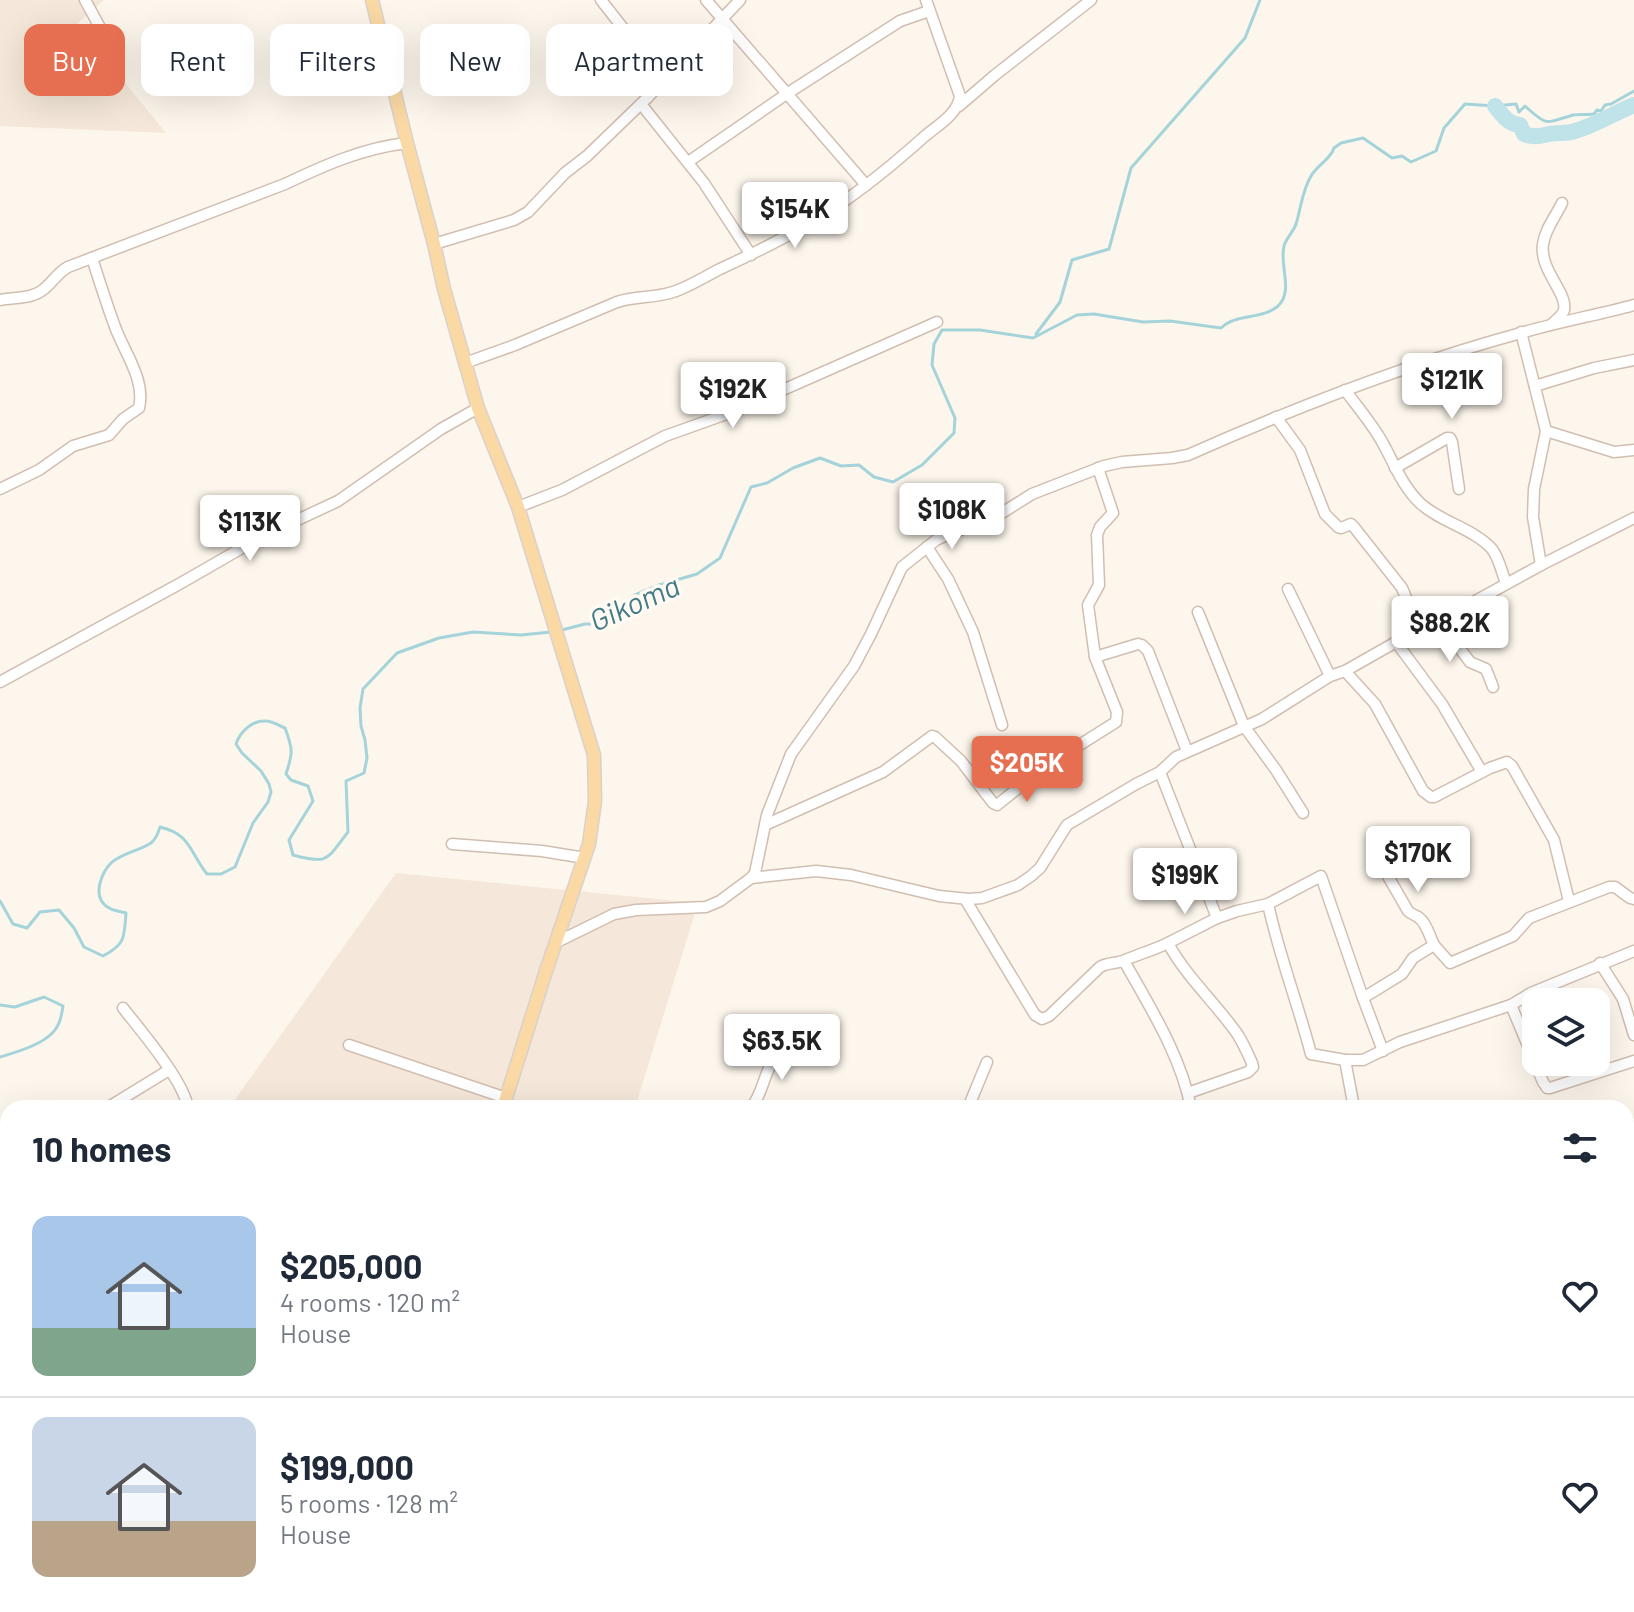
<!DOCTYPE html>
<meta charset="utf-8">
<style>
:root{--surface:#fff;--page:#f6f6f7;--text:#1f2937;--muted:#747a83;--line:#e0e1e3;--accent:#e76f51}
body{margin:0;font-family:Barlow,sans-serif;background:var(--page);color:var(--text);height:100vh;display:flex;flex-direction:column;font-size:30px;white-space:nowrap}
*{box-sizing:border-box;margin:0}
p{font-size:26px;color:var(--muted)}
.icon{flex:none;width:44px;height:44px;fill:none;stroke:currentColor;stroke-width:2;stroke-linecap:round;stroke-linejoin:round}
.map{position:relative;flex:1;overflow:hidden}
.side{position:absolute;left:0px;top:1100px;width:1634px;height:512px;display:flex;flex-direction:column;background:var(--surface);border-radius:24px 24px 0 0;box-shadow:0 8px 32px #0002}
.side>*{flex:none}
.top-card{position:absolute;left:24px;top:24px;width:800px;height:72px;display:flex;gap:16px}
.buttons{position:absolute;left:1522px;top:988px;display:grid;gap:16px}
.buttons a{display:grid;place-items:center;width:88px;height:88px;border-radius:16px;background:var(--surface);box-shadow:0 8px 32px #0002;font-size:40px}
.price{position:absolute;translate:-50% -68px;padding:0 18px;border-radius:8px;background:#fff;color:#222;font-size:26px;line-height:52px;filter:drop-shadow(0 2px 4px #0008)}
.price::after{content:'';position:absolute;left:50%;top:48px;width:24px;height:18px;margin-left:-12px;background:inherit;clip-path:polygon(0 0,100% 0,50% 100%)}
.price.on{background:var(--accent);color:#fff}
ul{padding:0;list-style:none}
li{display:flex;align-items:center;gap:24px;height:200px;padding:0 32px}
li+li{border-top:2px solid var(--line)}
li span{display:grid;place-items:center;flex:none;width:224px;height:160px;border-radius:16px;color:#555}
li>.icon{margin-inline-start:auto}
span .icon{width:96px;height:96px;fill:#fffc;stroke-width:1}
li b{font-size:34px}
h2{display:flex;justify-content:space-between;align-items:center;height:96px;padding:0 32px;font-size:34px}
.tag{padding:0 28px;border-radius:16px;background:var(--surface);box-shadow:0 8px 32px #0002;font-size:28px;line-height:72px}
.tag.on{background:var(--accent);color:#fff}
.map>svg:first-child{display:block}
.residential{fill:#f5e8da}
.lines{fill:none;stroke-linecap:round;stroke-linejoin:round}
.stream{stroke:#a5d3da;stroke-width:3}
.river{stroke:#bfe3e8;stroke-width:16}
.minor-casing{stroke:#d1beb0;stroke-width:13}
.major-casing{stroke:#dad1cd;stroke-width:15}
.minor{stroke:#fff;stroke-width:10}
.major{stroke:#fbd9a5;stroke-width:12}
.labels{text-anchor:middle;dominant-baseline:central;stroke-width:7;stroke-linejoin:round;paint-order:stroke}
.water-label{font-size:30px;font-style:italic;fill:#437c86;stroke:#fffaf3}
</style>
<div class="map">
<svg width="1634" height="1612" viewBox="0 0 1634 1612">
<rect width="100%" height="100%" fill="#fdf6ec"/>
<g class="residential">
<path d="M0 0H104L77 24 166 133 0 126Z"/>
<path d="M396 873 698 903 635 1108H229Z"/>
<path d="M8 1356V1604H384L382 1612H0V1360Z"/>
</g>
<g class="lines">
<g class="stream">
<path d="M1036 334 1060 302 1072 260 1109 249 1131 168 1245 38 1260 0"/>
<path d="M558 631 585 624H598L635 595 659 585 697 574 720 558 751 487 767 483 793 468 820 458 841 466 859 465 874 477 893 482 922 465 954 433 955 418 932 365 934 344 942 330H980L1033 338 1077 315 1094 314 1143 322 1170 321 1221 328C1236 313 1262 320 1278 306 1294 291 1279 265 1284 246 1286 238 1294 231 1296 224 1301 208 1302 191 1311 176 1317 165 1331 159 1334 148L1341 143 1363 138 1392 158 1402 156 1411 162 1436 151 1444 128 1465 104 1495 106 1516 104 1519 112 1525 106C1548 127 1545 123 1573 115 1579 114 1587 115 1594 114L1597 110 1601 111 1605 105 1611 104 1634 91"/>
<path d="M0 901 13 924 27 928 40 912 59 910 74 928 84 947 103 956C126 944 124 937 126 913 118 911 108 910 103 903 94 892 102 872 111 863 122 853 139 851 151 843 157 838 158 833 160 827 191 834 190 853 207 874H221L235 867 253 823 268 802 271 792 269 784 261 771 242 753 236 744C240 732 252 720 266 721 272 721 280 726 285 728 293 749 293 753 286 774L291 780 308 786 313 801 289 840 293 855C329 865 327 859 348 832L346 781 364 773 367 758 365 740 361 726 360 708 363 689 397 653 439 638 473 632 521 635 551 632"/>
<path d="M0 1005 15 1007 44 997 63 1006C62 1012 61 1020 58 1025 50 1043 17 1052 0 1057"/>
</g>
<path class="river" d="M1495 106C1502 115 1509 125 1520 125L1524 134C1534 138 1540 136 1549 134 1558 132 1567 134 1575 131 1596 125 1614 113 1634 105"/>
<g class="minor-casing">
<g id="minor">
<path d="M85 0 108 42"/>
<path d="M601 0 641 51 647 98"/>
<path d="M706 0 866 185"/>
<path d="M641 104 704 183 751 255"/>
<path d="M959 106 995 75 1091 0"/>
<path d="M688 162 788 93 900 21 929 11"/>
<path d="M434 244 514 220 528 212 565 173 587 156 647 98 740 0"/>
<path d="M0 300C14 297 33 299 44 289 53 282 57 273 68 267L285 184C325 165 363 148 407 143"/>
<path d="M1552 324C1556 320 1563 315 1564 310 1568 293 1539 270 1543 244 1545 229 1556 216 1562 203"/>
<path d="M1521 332 1546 431 1534 489 1533 517 1541 565"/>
<path d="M465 363 515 345 617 302C637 295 655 299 676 291 692 285 706 276 720 269 759 251 798 232 834 208 866 187 896 162 925 136 938 125 958 114 960 96L926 0"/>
<path d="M1535 386 1594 368 1634 360"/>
<path d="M1345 390C1356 405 1368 419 1378 435 1392 457 1400 484 1420 503 1440 522 1473 528 1492 549 1499 558 1502 573 1506 583"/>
<path d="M1276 417 1300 450 1325 514 1338 527 1341 528 1351 524 1354 527 1402 588 1419 629"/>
<path d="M1546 431 1614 452 1634 450"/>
<path d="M1395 468 1447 438H1450L1452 442 1459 489"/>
<path d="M0 489 39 470 73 446 109 435 123 419 139 408C146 379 123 351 114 324 106 302 99 280 92 258"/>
<path d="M518 507 562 490 665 436 735 411 937 322"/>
<path d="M927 547 948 579 973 632 1002 725"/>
<path d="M1288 589 1330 676"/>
<path d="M1198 612 1244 726 1276 770 1303 813"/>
<path d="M1439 621 1470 662 1486 669 1493 687"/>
<path d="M1396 642 1442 704 1482 772"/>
<path d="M1095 657 1088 605 1099 585 1097 535 1100 527 1113 513 1098 468"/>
<path d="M1345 671 1375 704 1423 791 1431 797H1434L1490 768 1507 762 1512 766 1554 840 1569 901"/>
<path d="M0 682 181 583 261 537 338 501 441 429 478 408"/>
<path d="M1160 772 1217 918 1237 911 1268 904C1279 955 1298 1004 1311 1054L1345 1060"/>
<path d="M765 825 883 772 932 736 935 737 961 761 993 803 997 805 1043 768 1116 722 1117 712 1095 657 1138 644 1142 645 1148 651 1187 751"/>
<path d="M452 844 542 851 585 858"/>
<path d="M1379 850 1389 878 1408 911C1411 914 1415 915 1418 917 1426 922 1430 937 1434 945"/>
<path d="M751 878 816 871 851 875 939 896 969 899 982 898 1018 885 1031 876 1040 868 1067 825 1136 784 1160 772 1176 757 1262 719 1330 676 1345 671 1419 629 1439 621 1541 565 1634 518"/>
<path d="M965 899 1035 1015 1042 1019 1049 1016 1100 967C1108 962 1117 964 1125 960 1139 954 1154 950 1168 943 1186 977 1216 1003 1238 1035 1243 1043 1248 1054 1252 1063L1253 1067 1248 1072 1188 1093"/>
<path d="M1268 904 1321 876 1363 998"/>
<path d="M557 942 614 914 636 910 706 907 720 901 751 878 755 873 767 815 791 754 854 666 871 634 902 567 936 540 947 535 997 516 1032 494 1104 466 1122 462 1172 458 1188 455C1296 407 1407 364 1521 333 1558 322 1597 315 1634 305"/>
<path d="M1168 943 1217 918"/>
<path d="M1124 961C1150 1007 1181 1056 1191 1108"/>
<path d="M1600 963 1623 999 1634 1035"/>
<path d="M1511 1005 1543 1082 1547 1088H1550L1634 1061"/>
<path d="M123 1008C141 1031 184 1081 188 1108"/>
<path d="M349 1045 506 1098"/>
<path d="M1383 1051 1363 998 1402 974 1413 958 1434 945 1450 963 1513 936 1529 918 1609 887H1615L1630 898 1634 899"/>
<path d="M107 1108 169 1070"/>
<path d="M751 1108C761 1096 763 1080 770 1066 775 1055 787 1046 796 1037"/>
<path d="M968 1108 987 1062"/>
<path d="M1354 1108 1345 1060H1363L1400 1042 1511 1005 1531 993 1634 951"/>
<path d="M1626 1162H1634"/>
<path d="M0 1382 8 1384"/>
<path d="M1626 1414 1634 1411"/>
<path d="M0 1441 8 1443"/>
<path d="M0 1501 8 1503"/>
<path d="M1626 1507 1634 1505"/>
<path d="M0 1567 8 1568"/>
<path d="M1626 1600 1634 1598"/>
<path d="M167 1604 203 1612"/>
<path d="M911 1604 917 1612"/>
<path d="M1483 1604 1484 1612"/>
<path d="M633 1612 634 1604"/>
<path d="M1001 1612 1026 1604"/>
<path d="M1071 1612 1072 1604"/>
<path d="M1309 1612V1604"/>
<path d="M1585 1612 1611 1604"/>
</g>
</g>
<g class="major-casing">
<g id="major">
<path d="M372 0 407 143 434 244 444 289 478 408 518 507 594 755 595 801 589 844 545 974 503 1108"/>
<path d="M334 1612 336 1604"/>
</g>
</g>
<use href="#minor" class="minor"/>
<use href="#major" class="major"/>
</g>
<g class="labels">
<g class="water-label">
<text transform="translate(634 602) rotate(-24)">Gikoma</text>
</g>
</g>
</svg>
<div class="buttons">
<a><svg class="icon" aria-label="layers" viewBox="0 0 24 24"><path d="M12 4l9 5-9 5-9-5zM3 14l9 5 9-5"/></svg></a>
</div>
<b class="price" style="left:795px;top:250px">$154K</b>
<b class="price" style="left:1452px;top:421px">$121K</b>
<b class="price" style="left:733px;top:430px">$192K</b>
<b class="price" style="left:952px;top:551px">$108K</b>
<b class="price" style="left:250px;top:563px">$113K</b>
<b class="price" style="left:1450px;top:664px">$88.2K</b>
<b class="price on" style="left:1027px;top:804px">$205K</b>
<b class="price" style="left:1418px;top:894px">$170K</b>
<b class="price" style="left:1185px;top:916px">$199K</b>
<b class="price" style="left:782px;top:1082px">$63.5K</b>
<div class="top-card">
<a class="tag on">Buy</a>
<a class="tag">Rent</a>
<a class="tag">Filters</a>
<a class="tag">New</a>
<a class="tag">Apartment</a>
</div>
<section class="side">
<h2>10 homes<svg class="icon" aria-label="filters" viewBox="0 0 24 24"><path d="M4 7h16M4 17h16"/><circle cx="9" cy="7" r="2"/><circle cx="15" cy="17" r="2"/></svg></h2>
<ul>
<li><span style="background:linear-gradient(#a9c7e8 70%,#7fa58c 0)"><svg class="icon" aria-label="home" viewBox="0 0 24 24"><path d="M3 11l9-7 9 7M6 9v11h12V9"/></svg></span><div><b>$205,000</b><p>4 rooms · 120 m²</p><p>House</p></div><svg class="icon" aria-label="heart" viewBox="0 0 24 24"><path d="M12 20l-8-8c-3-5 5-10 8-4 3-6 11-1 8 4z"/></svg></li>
<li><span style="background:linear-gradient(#c9d6e8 65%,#b9a48a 0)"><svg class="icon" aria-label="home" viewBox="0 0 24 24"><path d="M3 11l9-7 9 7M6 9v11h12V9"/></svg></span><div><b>$199,000</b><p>5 rooms · 128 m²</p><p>House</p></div><svg class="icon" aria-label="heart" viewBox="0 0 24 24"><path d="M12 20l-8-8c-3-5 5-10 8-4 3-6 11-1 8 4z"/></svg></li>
</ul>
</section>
</div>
